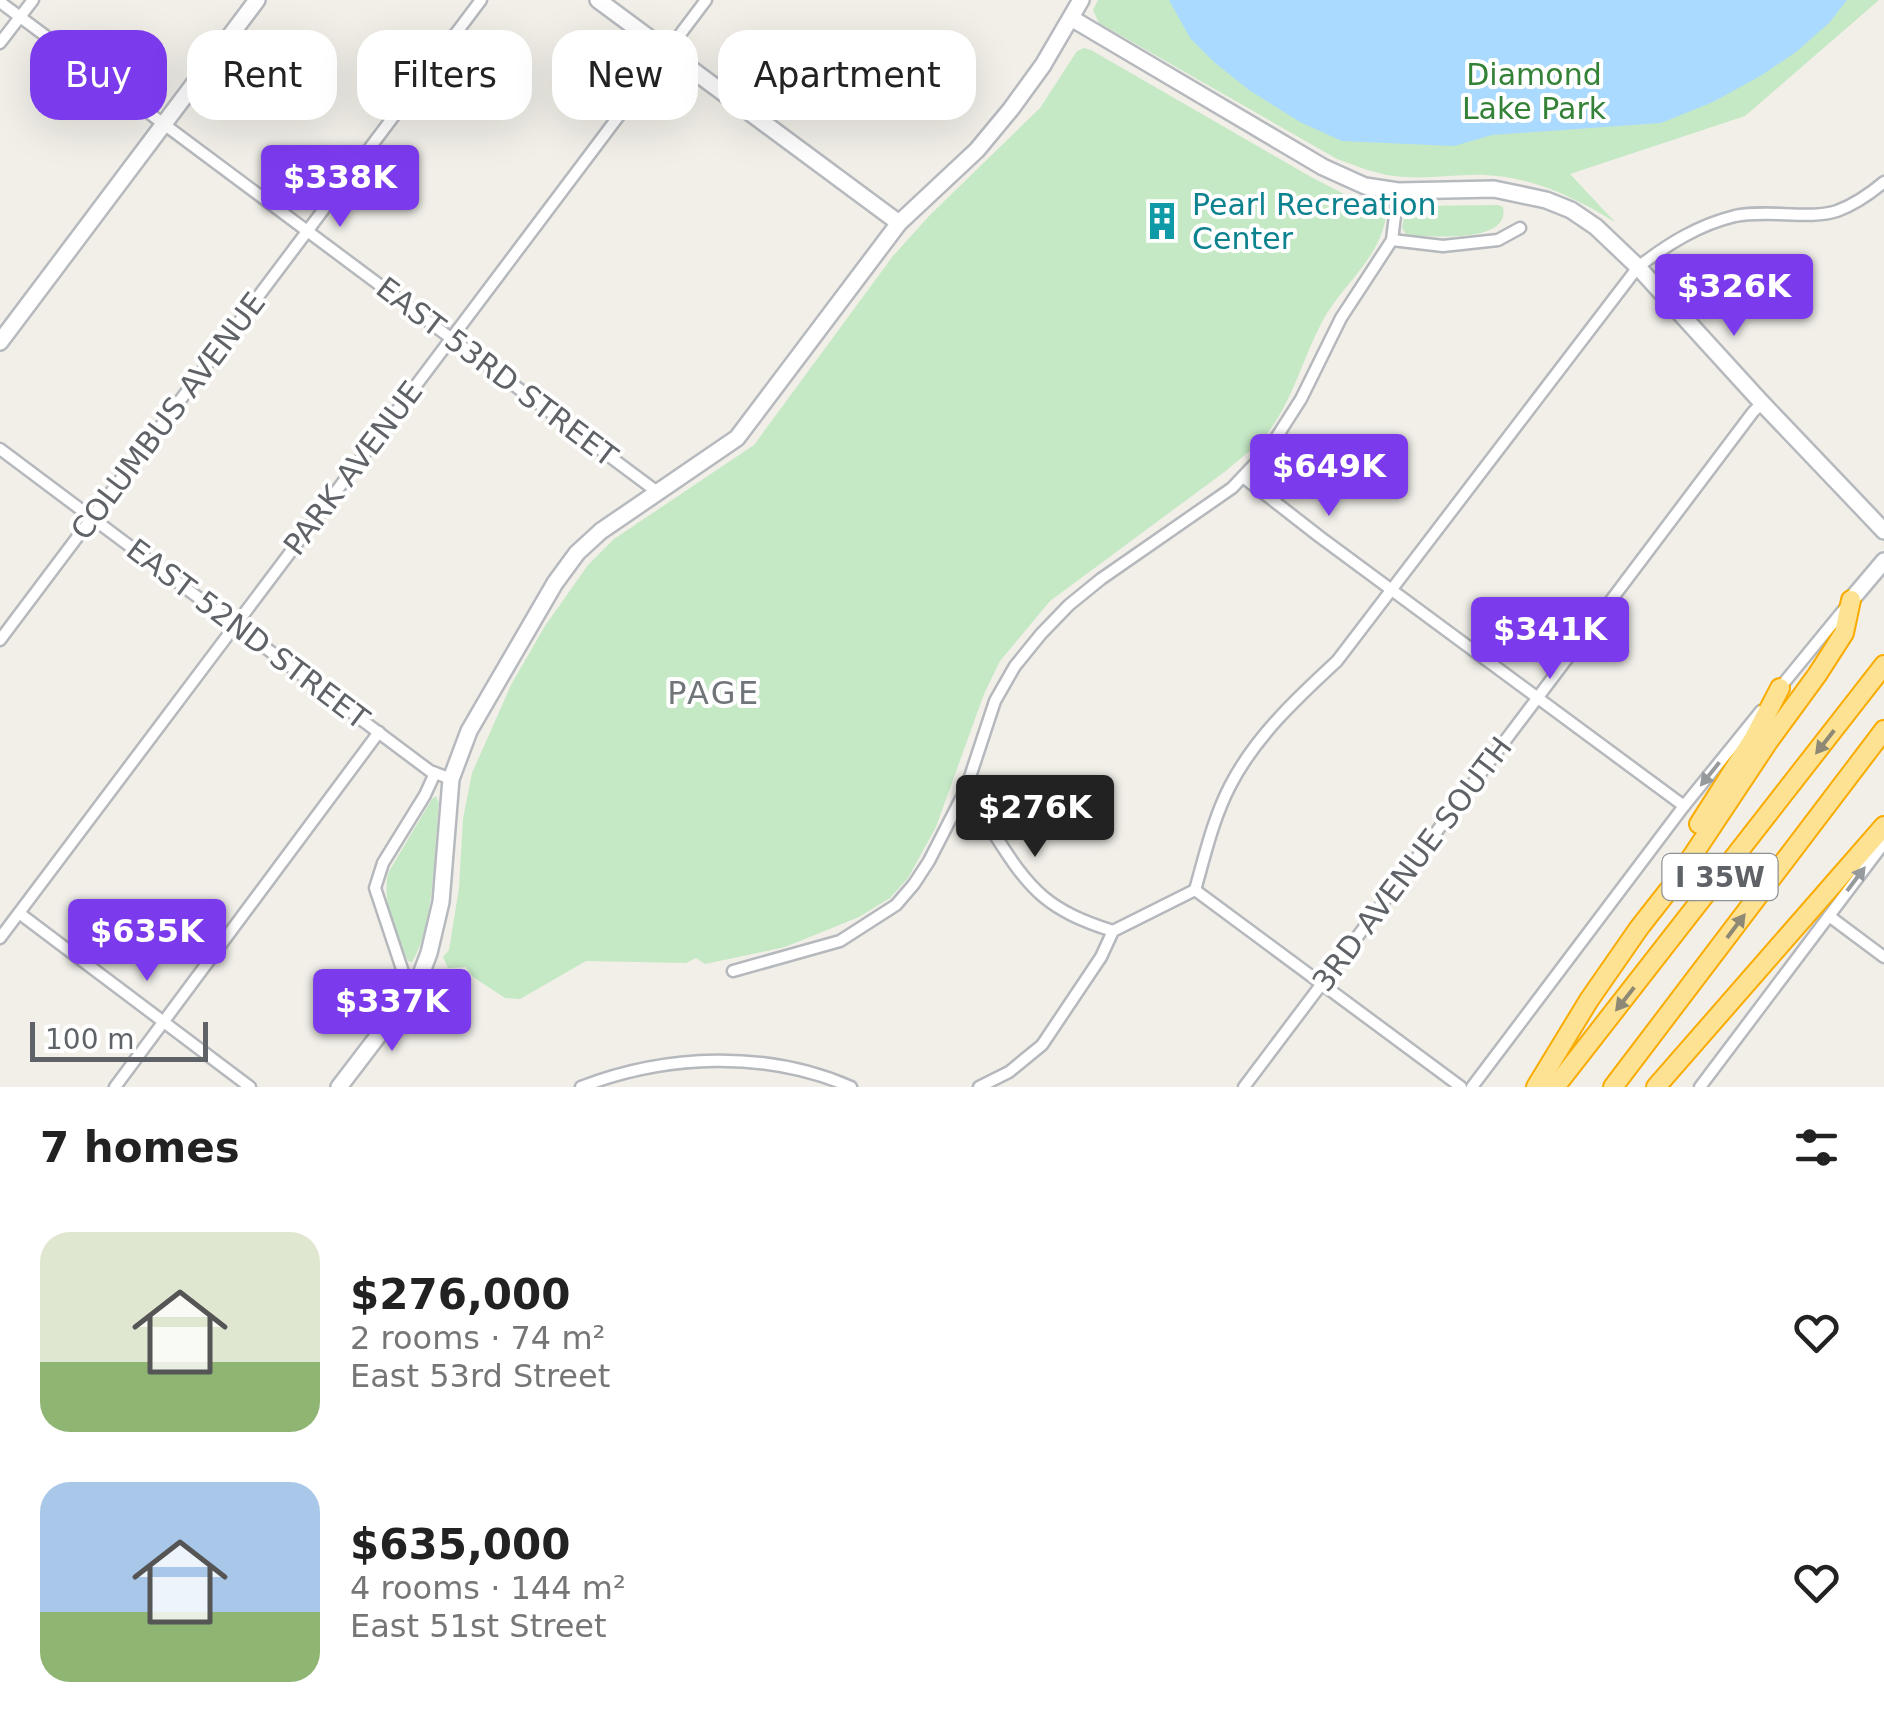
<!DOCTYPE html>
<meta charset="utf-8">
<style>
:root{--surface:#fff;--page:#f6f6f6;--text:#222;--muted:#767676;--accent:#7c3aed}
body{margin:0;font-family:"DejaVu Sans",sans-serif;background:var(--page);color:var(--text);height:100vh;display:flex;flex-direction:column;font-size:38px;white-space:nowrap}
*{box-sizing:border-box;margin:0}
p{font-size:32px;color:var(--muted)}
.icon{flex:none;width:55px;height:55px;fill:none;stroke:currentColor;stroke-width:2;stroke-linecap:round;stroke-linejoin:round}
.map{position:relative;height:1087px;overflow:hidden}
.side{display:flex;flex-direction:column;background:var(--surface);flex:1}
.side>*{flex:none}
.banner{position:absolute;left:30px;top:30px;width:1000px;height:90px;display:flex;gap:20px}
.scale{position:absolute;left:30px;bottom:25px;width:178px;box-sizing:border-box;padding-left:10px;border:5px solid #5f6368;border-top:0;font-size:28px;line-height:35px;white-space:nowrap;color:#5f6368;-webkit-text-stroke:8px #fff;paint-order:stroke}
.price{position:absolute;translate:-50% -85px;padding:0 22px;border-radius:10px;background:var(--accent);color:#fff;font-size:32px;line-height:65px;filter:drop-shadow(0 2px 5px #0008)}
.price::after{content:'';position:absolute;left:50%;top:60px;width:30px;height:22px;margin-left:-15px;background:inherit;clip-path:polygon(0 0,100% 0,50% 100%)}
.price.selected{background:#222;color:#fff}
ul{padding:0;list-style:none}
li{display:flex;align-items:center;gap:30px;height:250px;padding:0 40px}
li span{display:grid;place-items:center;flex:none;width:280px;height:200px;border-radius:30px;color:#555}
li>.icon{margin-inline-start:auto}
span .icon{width:120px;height:120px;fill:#fffc;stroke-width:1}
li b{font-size:42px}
h2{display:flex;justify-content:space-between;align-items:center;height:120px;padding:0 40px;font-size:42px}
.tag{padding:0 35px;border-radius:30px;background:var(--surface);box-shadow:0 10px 40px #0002;font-size:35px;line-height:90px}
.tag.selected{background:var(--accent);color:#fff}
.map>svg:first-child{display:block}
.green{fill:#c5e8c5}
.water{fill:#aadaff}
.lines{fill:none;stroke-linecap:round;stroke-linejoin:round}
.street-casing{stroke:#b5b8bc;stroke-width:15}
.secondary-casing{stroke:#b6babf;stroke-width:20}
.highway-casing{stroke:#f9ab00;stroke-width:22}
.street{stroke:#fff;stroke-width:10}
.secondary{stroke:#fff;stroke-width:15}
.highway{stroke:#fde293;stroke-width:18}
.oneway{fill:#8e8975}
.oneway2{fill:#979a9d}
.labels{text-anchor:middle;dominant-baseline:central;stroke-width:8;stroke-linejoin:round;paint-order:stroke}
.shield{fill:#fff;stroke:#8f9295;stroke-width:2.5}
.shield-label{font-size:28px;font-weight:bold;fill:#5f6368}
.park-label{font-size:30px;fill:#348238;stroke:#fff}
.culture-label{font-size:30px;fill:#0d838f;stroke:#fff;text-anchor:start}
.street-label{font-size:30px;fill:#5f6368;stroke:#fff}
.neighbourhood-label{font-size:32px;letter-spacing:2.5px;fill:#70757a;stroke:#fff}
</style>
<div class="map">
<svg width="1884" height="1087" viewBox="0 0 1884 1087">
<rect width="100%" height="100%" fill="#f1efe8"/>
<g class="green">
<path d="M1098 0H1879L1745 116 1570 174 1615 222C1574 197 1533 177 1484 175 1458 174 1431 179 1405 177 1381 176 1359 167 1337 159L1099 23 1093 10Z"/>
<path d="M1084 48 1091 50 1311 177 1346 195 1381 203 1387 210C1382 259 1343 282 1322 322 1304 356 1294 395 1272 427 1260 444 1242 457 1227 470L1050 601 1000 661 984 694 936 827 908 878 890 898 859 917 785 947 705 964 696 958 686 963 586 961 520 999 505 998 473 977 466 967 448 968 443 957 449 950 459 888 463 819 472 773 512 683 545 626 588 565 614 539 754 445 893 256 930 215 1040 108 1077 51Z"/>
<path d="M1498 205 1503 207C1511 243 1436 236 1414 236L1406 234 1402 228 1405 213 1414 206Z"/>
<path d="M436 796 439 803C434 848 435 925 412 962L408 961 405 955C395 928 382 903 388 873L432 799Z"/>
</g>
<path class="water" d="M1169 0H1847L1829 23 1796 52 1762 75 1713 102 1661 123 1492 135 1454 146 1342 141 1300 122 1249 90 1214 62 1190 38Z"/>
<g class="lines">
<g class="street-casing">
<g id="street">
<path d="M0 2 656 491"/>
<path d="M0 43 33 0"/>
<path d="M1392 240 1443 246 1498 240 1520 228"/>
<path d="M0 449 430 771 451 779"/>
<path d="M1243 477 1320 537 1684 806"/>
<path d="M0 640 481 0"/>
<path d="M1778 690 1846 607"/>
<path d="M966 789C979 803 985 819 995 835 1031 892 1048 910 1113 931"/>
<path d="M1195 890 1461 1087"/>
<path d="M19 913 250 1087"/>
<path d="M1829 916 1884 957"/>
<path d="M0 938 706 0"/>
<path d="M733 971 840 941 896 905 914 884 929 861 966 789 995 701 1015 666 1041 634 1069 605 1101 579 1232 488 1269 449 1301 399 1341 318 1392 240 1398 191"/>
<path d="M410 993 375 888 383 863 425 795 435 773"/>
<path d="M115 1087 379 732"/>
<path d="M581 1087C666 1054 766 1050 851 1087"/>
<path d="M979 1087 1009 1072 1042 1045 1101 957 1113 931 1195 890C1205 855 1213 819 1230 786 1255 737 1297 698 1337 661L1638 267C1668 244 1698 225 1735 216 1767 209 1810 220 1837 211 1853 205 1871 193 1884 182"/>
<path d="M1244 1087 1753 412 1762 403"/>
<path d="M1472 1087 1684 806 1761 711"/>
<path d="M1700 1087 1884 843"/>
</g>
</g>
<g class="secondary-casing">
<g id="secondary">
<path d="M598 0 899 223"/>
<path d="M1071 18 1323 167 1365 186 1398 191 1494 189 1546 200 1571 210 1596 227 1638 267 1762 403 1884 531"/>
<path d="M0 342 257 0"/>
<path d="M1851 600 1884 561"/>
<path d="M339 1087 417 985 429 953 441 902 451 779 469 731 555 583 577 553 601 531 737 438 899 223 977 150 1011 109 1043 65 1081 0"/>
</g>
</g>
<g class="highway-casing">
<g id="highway">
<path d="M1699 824 1754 738 1780 688"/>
<path d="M1536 1087 1589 1000 1639 928 1675 882 1768 742 1817 675 1844 633 1851 600"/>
<path d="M1555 1087 1884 665"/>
<path d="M1613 1087 1884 730"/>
<path d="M1656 1087 1884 826"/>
</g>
</g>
<use href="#street" class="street"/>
<use href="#secondary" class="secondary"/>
<use href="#highway" class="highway"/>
</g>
<defs><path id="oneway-solid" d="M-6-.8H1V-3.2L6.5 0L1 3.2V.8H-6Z" transform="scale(2.5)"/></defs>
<g class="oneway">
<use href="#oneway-solid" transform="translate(1825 742) rotate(128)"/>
<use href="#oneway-solid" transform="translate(1736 926) rotate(-53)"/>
<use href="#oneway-solid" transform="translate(1625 999) rotate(128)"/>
</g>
<g class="oneway2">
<use href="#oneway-solid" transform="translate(1710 774) rotate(129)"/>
<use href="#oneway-solid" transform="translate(1856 879) rotate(-53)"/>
</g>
<defs>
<g id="building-bare" transform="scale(3)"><path d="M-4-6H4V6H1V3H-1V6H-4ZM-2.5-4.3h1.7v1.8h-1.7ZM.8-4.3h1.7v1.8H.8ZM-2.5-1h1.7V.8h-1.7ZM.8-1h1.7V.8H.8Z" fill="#0f9aa8" stroke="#fff" stroke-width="2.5" paint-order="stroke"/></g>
</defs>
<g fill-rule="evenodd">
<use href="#building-bare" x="1162" y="221"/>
</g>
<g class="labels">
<rect class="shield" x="1662.5" y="854" width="115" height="46" rx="8"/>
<g class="shield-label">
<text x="1720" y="877">I 35W</text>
</g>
<g class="park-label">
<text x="1534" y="74">Diamond<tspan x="1534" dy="34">Lake Park</tspan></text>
</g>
<g class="culture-label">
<text x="1192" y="204">Pearl Recreation<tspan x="1192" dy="34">Center</tspan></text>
</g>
<g class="street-label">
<text transform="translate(497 372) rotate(37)">EAST 53RD STREET</text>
<text transform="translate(168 416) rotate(-53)">COLUMBUS AVENUE</text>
<text transform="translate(353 468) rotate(-53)">PARK AVENUE</text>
<text transform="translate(248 634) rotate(37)">EAST 52ND STREET</text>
<text transform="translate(1412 864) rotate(-53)">3RD AVENUE SOUTH</text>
</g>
<g class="neighbourhood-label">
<text x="714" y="693">PAGE</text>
</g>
</g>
</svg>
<div class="scale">100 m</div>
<b class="price" style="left:340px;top:230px">$338K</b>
<b class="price" style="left:1734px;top:339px">$326K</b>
<b class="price" style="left:1329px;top:519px">$649K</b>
<b class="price" style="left:1550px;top:682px">$341K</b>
<b class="price selected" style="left:1035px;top:860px">$276K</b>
<b class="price" style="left:147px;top:984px">$635K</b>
<b class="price" style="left:392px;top:1054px">$337K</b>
<div class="banner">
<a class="tag selected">Buy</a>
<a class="tag">Rent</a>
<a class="tag">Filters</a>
<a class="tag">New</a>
<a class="tag">Apartment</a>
</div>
</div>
<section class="side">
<h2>7 homes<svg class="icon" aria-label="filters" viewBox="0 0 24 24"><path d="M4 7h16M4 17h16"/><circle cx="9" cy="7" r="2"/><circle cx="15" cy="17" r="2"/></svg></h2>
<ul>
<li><span style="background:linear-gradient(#dfe7d0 65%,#8fb573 0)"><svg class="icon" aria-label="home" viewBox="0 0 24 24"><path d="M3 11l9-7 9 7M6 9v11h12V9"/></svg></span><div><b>$276,000</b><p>2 rooms · 74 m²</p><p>East 53rd Street</p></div><svg class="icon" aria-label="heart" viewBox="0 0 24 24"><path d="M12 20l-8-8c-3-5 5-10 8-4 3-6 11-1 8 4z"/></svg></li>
<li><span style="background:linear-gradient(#a9c7e8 65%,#8fb573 0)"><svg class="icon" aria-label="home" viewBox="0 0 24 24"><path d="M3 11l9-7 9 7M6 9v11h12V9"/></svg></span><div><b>$635,000</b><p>4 rooms · 144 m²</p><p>East 51st Street</p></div><svg class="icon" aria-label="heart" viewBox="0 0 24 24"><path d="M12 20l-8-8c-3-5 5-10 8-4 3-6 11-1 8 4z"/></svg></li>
</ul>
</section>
